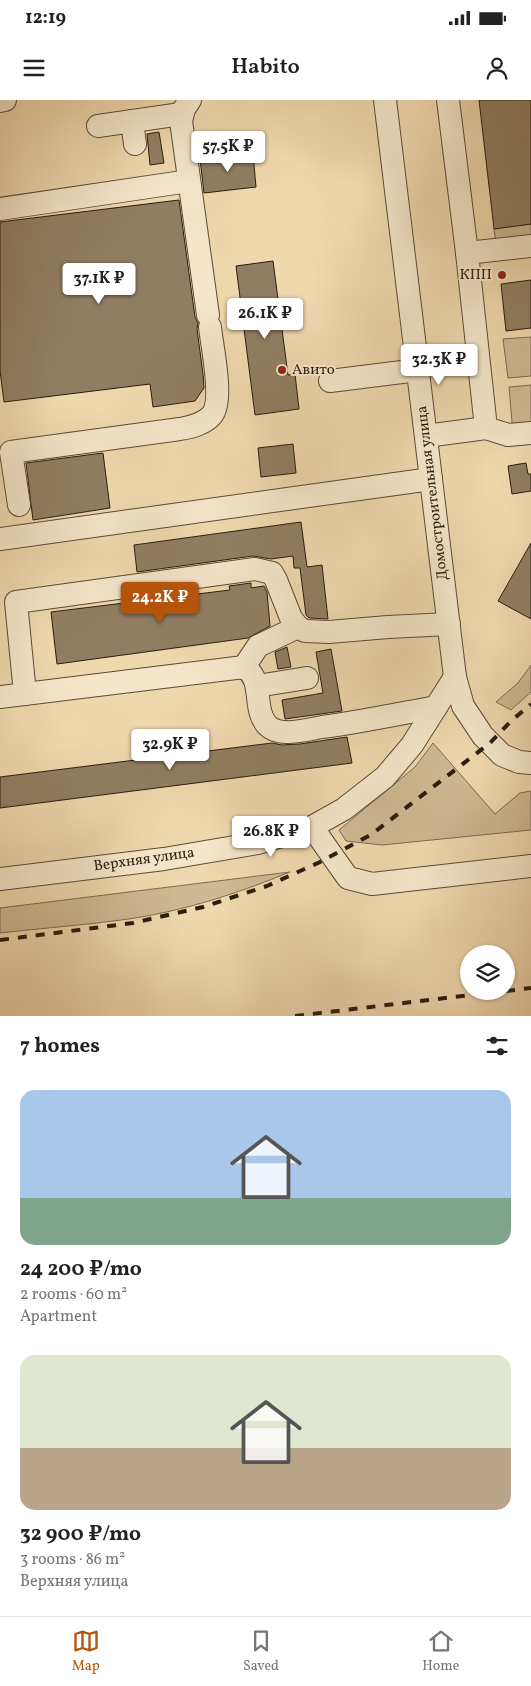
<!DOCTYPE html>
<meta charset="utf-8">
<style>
:root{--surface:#fff;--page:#f6f6f6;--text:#222;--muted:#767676;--line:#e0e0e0;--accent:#b45309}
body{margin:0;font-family:Vollkorn,serif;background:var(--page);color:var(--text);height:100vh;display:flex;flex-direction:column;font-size:19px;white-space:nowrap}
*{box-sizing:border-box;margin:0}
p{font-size:16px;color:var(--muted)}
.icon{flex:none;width:28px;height:28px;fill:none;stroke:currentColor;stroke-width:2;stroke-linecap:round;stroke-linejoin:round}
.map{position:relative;height:916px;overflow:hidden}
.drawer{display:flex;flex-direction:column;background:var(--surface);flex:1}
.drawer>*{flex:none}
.controls{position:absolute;left:460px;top:845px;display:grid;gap:10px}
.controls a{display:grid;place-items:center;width:55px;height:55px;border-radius:50%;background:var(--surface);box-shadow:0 1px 4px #0004;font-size:25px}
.price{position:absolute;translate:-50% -42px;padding:0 11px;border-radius:5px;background:#fff;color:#222;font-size:16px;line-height:32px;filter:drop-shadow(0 1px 2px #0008)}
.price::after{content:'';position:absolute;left:50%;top:30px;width:15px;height:11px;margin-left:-8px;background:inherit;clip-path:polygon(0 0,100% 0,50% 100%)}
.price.on{background:var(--accent);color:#fff}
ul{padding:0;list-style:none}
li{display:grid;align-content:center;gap:10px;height:265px;padding:0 20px}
li span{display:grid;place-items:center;height:155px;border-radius:15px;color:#555}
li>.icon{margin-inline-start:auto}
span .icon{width:90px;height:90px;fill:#fffc;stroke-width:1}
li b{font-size:21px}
h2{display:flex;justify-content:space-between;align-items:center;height:60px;padding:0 20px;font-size:21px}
.status{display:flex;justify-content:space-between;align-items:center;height:35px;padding:0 25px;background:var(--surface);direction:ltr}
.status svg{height:14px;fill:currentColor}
header{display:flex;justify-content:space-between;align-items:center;height:65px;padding:0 20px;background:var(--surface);font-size:22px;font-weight:600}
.menu{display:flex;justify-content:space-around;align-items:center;height:70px;border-top:1px solid var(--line);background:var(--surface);font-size:14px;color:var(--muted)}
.menu a{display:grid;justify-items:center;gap:2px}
.menu .on{color:var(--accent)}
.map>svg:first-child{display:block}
.green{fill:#cfb893;stroke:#7d6a51}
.building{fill:#917e62;stroke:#2b1c0f}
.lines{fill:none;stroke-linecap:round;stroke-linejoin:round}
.minor-casing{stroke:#5c4b37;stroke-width:24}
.minor{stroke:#f5e6ca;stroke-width:22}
.rail{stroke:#2b1c0f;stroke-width:4;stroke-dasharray:9 9;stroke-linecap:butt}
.poi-dot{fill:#8f2418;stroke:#f5e6ca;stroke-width:2}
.labels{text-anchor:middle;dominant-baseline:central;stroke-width:4;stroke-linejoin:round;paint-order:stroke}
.poi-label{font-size:15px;fill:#2b1c0f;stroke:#f5e6ca;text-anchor:end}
.street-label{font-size:15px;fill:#2b1c0f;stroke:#f5e6ca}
</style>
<div class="status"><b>12:19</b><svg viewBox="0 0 49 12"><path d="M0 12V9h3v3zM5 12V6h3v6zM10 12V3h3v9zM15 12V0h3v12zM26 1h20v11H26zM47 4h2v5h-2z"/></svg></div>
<header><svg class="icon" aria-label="menu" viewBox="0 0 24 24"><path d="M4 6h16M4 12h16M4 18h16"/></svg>Habito<svg class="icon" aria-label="person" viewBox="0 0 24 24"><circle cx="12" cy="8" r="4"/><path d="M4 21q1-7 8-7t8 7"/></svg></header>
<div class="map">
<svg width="531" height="916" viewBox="0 0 531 916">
<rect width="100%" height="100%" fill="#f0d8ae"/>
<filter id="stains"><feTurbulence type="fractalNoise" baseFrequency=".004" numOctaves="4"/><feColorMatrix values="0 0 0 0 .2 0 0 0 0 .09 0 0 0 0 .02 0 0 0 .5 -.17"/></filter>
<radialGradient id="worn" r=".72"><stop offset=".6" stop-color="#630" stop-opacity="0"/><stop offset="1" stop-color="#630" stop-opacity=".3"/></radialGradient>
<g class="green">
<path d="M531 124V139L496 143 494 129Z"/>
<path d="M531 237V276L508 278 503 239Z"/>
<path d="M531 285V331L513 333 509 287Z"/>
<path d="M531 565V592L511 610 496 602 518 583Z"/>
<path d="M433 643 495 714 520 693 531 691V730L382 745 346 741 339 730 415 667Z"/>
<path d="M290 772C239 793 184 811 129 819 86 825 43 828 0 833V808Z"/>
</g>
<g class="building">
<path d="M479 0H531V124L494 129Z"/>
<path d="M159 32 164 63 150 65 147 34Z"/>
<path d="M253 54 256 87 204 93 200 59Z"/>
<path d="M179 100 195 217 198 223 197 229 203 274 204 288 195 301 153 307 150 284 4 302 0 271V122Z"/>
<path d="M273 161 288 275 295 274 299 309 255 315 236 166Z"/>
<path d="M531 180V228L506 231 501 184Z"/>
<path d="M293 344 296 373 261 377 258 348Z"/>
<path d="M103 353 110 408 33 420 26 363Z"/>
<path d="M526 363 528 374H531V391L512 394 508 366Z"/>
<path d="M301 422 307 467 322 465 328 519 309 518 306 515 300 468H294L293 456 271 459 253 456 137 472 134 445Z"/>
<path d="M531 443V519L498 501Z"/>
<path d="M251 483V488L264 486 267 492 270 526 248 538 57 564 51 512 230 490 229 486Z"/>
<path d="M287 547 291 567 278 569 275 552Z"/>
<path d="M331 549 342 611 285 619 282 600 323 593 316 552Z"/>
<path d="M347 637 352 663 0 708V677L272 643 282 645 300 644Z"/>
</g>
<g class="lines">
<g class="minor-casing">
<g id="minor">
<path d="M190 0 184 9 181 21 208 215"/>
<path d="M385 0 455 577 463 606 483 636 502 655 519 662 531 663"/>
<path d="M448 0 467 153 486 328"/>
<path d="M0 1 5 0"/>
<path d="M132 21 135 44"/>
<path d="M98 26 181 14"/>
<path d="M0 109 189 81"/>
<path d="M467 153 531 146"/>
<path d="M330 281 418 270"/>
<path d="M426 336 486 328 508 335 531 333"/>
<path d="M19 405 11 352 180 329C192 327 204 324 212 315 224 300 212 247 210 227"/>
<path d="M0 439 431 379"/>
<path d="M244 567 258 546 298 527"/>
<path d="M257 586 307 578"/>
<path d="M25 594 16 502 255 469 272 473 276 480 291 518 298 527 305 531 329 532 388 527 449 524"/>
<path d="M0 597 244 567C265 580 252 608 267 625 272 630 278 632 285 632 296 633 311 629 322 627 360 622 398 614 436 607"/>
<path d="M312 727 348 778 372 784 531 766"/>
<path d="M0 779 164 759 258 743 312 727 344 709 385 677 412 645 455 577"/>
</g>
</g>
<use href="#minor" class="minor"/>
<g class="rail">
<path d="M0 840 133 823 203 807 267 786 320 762 372 734 490 643 510 622 531 604"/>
<path d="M506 891 531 888"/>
<path d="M295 916 504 891"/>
</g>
</g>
<g class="poi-dot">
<circle cx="502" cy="175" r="5"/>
<circle cx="282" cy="270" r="5"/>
</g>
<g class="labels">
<g class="poi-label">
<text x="492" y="175">КПП</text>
<text x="292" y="270" text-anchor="start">Авито</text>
</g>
<g class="street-label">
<text transform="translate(433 393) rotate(-97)">Домостроительная улица</text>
<text transform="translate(144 760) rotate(-8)">Верхняя улица</text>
</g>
</g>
<rect width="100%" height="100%" filter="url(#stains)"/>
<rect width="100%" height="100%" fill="url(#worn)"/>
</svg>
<div class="controls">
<a><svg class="icon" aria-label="layers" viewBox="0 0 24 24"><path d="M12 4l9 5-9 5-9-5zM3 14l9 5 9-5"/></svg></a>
</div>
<b class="price" style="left:228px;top:73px">57.5K ₽</b>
<b class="price" style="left:99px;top:205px">37.1K ₽</b>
<b class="price" style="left:265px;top:240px">26.1K ₽</b>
<b class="price" style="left:439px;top:286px">32.3K ₽</b>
<b class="price on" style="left:160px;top:524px">24.2K ₽</b>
<b class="price" style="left:170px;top:671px">32.9K ₽</b>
<b class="price" style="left:271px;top:758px">26.8K ₽</b>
</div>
<section class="drawer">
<h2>7 homes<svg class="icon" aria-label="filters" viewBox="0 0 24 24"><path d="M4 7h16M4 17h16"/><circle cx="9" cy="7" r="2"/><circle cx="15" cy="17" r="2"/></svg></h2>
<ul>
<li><span style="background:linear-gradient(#a9c7e8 70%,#7fa58c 0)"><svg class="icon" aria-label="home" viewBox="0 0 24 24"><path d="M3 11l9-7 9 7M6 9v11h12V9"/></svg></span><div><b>24 200 ₽/mo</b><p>2 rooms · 60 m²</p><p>Apartment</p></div></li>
<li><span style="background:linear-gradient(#dfe7d0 60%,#b9a48a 0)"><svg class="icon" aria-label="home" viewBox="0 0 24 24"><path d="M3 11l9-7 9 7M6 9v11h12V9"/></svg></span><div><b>32 900 ₽/mo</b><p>3 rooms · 86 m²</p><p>Верхняя улица</p></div></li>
</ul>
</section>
<nav class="menu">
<a class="on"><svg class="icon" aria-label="map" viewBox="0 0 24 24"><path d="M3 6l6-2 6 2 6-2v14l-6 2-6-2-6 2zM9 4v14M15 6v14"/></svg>Map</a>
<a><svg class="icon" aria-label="saved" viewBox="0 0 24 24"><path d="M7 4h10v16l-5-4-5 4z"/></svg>Saved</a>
<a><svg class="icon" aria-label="home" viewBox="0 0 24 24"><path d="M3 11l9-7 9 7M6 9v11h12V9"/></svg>Home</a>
</nav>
